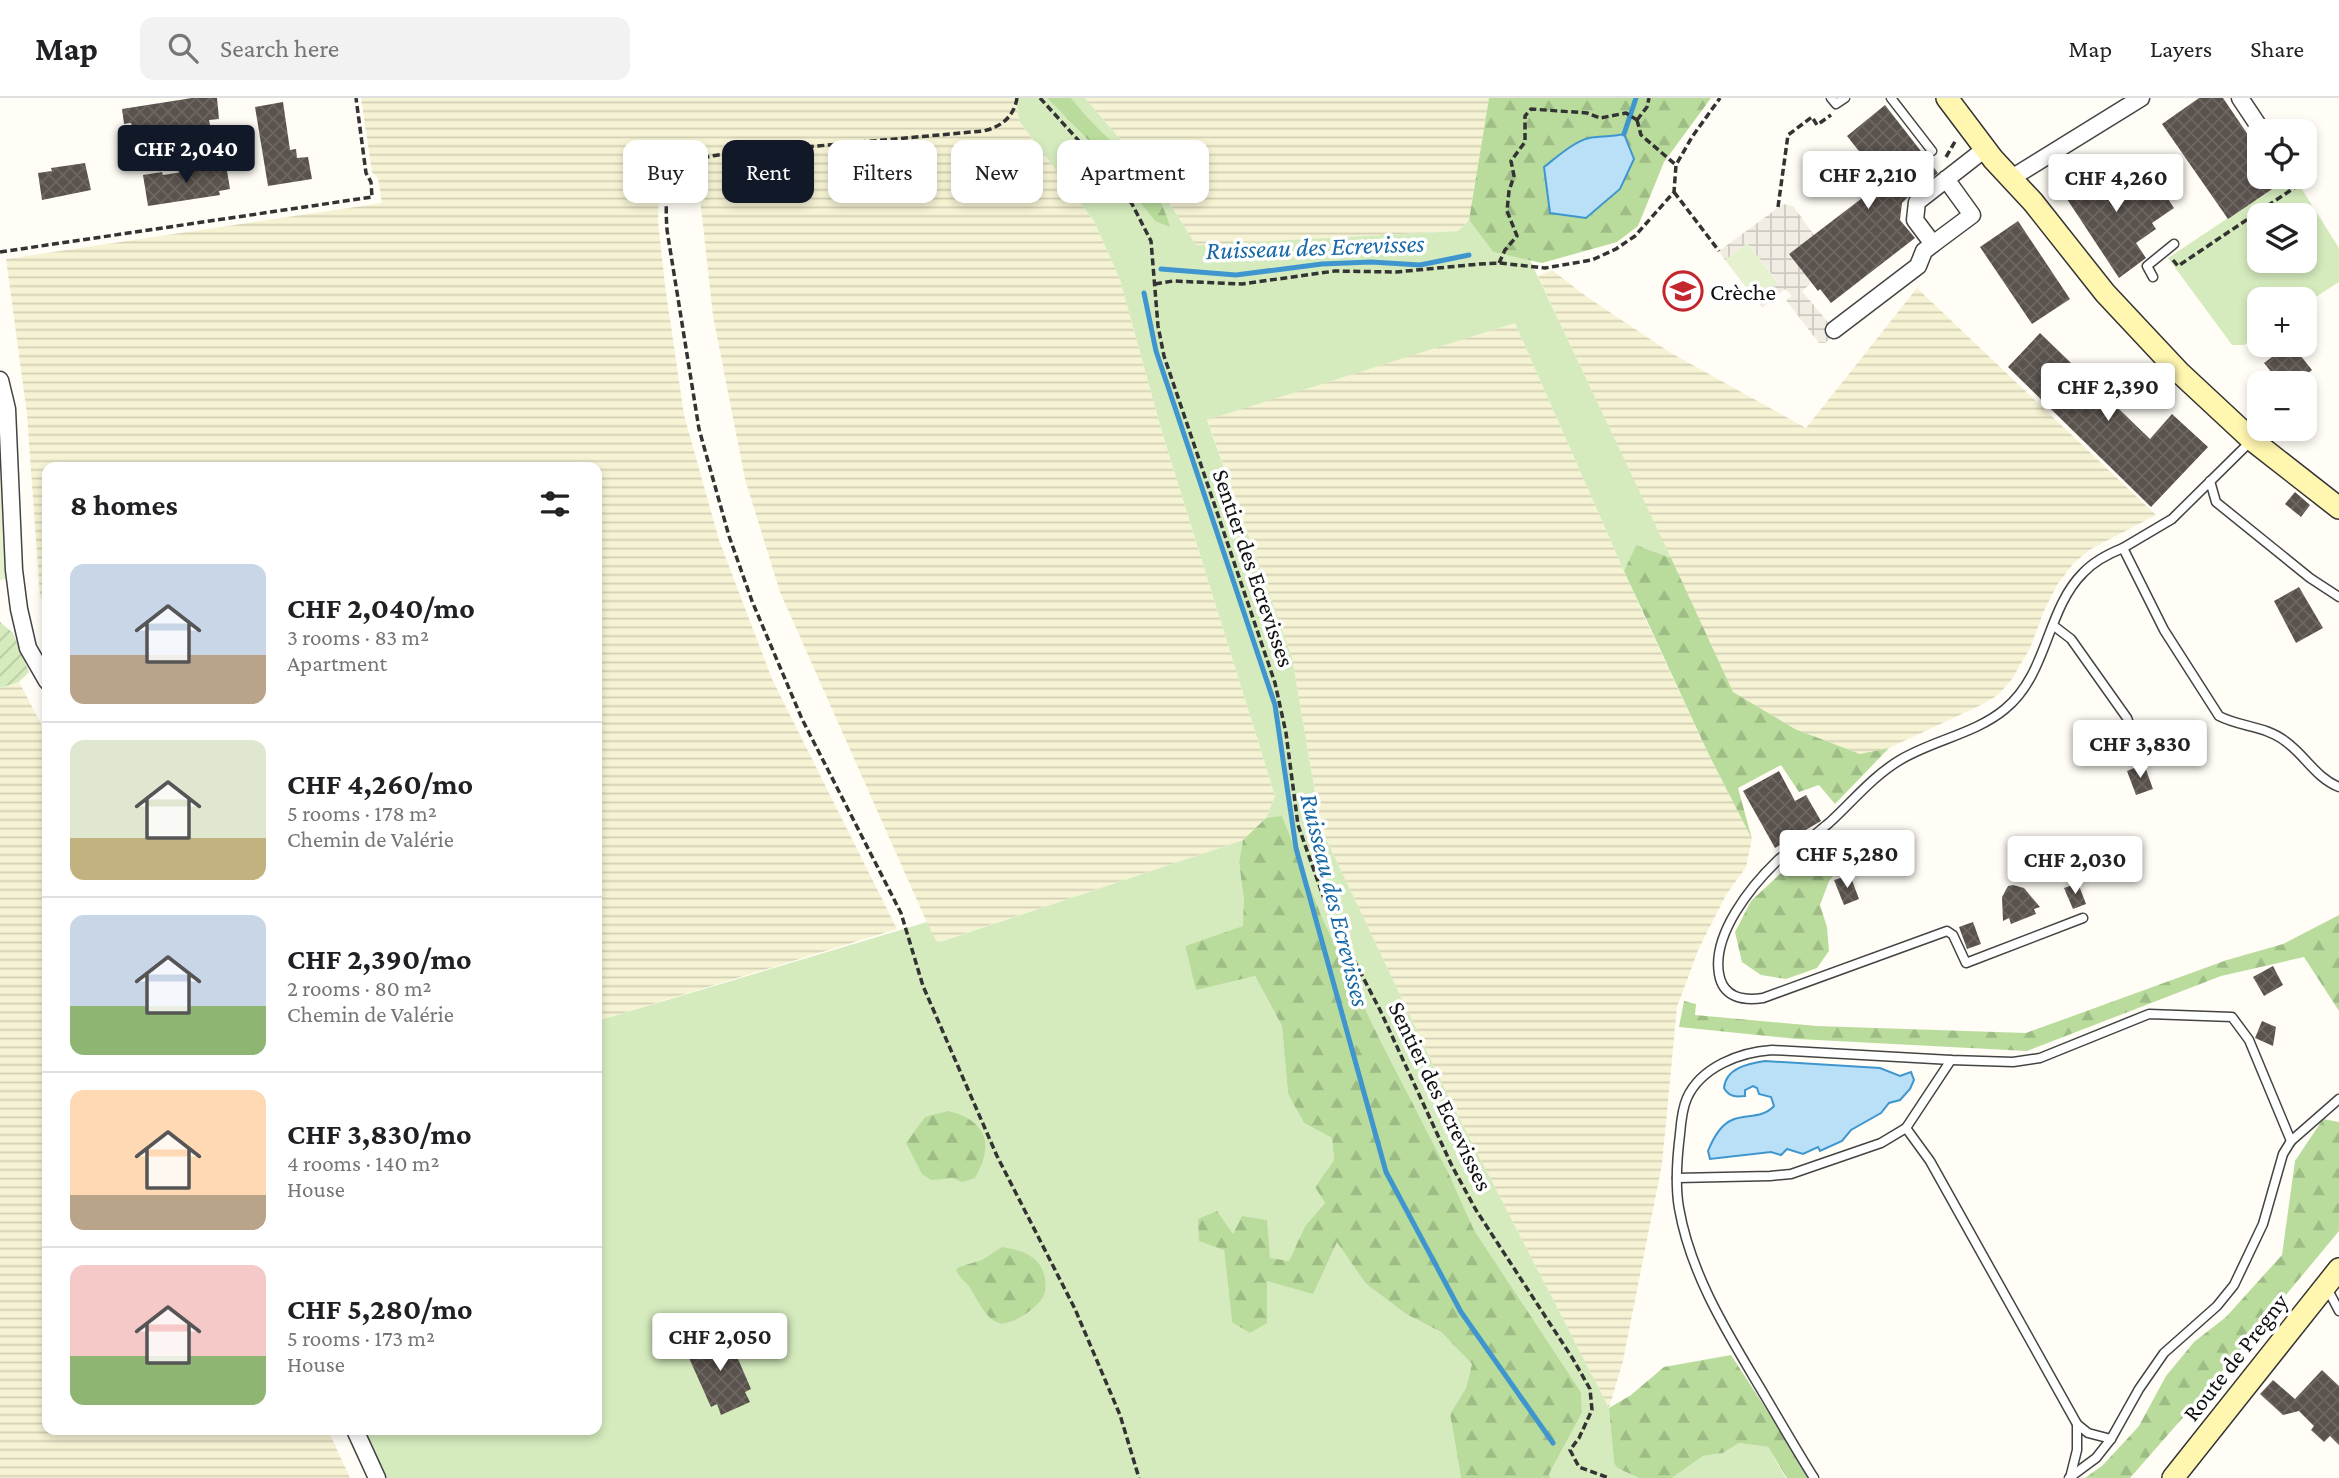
<!DOCTYPE html>
<meta charset="utf-8">
<style>
:root{--surface:#fff;--page:#f2f2f2;--text:#202124;--muted:#757577;--line:#e0e0e0;--accent:#111827}
body{margin:0;font-family:"Crimson Pro",serif;background:var(--page);color:var(--text);height:100vh;display:flex;flex-direction:column;font-size:26px;white-space:nowrap}
*{box-sizing:border-box;margin:0}
p{font-size:23px;color:var(--muted)}
.icon{flex:none;width:38px;height:38px;fill:none;stroke:currentColor;stroke-width:2;stroke-linecap:round;stroke-linejoin:round}
.map{position:relative;flex:1;overflow:hidden}
.panel{position:absolute;left:42px;top:364px;width:560px;height:973px;display:flex;flex-direction:column;background:var(--surface);border-radius:14px;box-shadow:0 4px 10px #0003}
.panel>*{flex:none}
.guide{position:absolute;left:623px;top:42px;width:665px;height:63px;display:flex;gap:14px}
.tools{position:absolute;left:2247px;top:21px;display:grid;gap:14px}
.tools a{display:grid;place-items:center;width:70px;height:70px;border-radius:14px;background:var(--surface);box-shadow:0 4px 10px #0003;font-size:35px}
.price{position:absolute;translate:-50% -60px;padding:0 16px;border-radius:7px;background:#fff;color:#222;font-size:23px;line-height:46px;filter:drop-shadow(0 2px 4px #0008)}
.price::after{content:'';position:absolute;left:50%;top:42px;width:21px;height:16px;margin-left:-10px;background:inherit;clip-path:polygon(0 0,100% 0,50% 100%)}
.price.selected{background:var(--accent);color:#fff}
ul{padding:0;list-style:none}
li{display:flex;align-items:center;gap:21px;height:175px;padding:0 28px}
li+li{border-top:2px solid var(--line)}
li span{display:grid;place-items:center;flex:none;width:196px;height:140px;border-radius:14px;color:#555}
li>.icon{margin-inline-start:auto}
span .icon{width:84px;height:84px;fill:#fffc;stroke-width:1}
li b{font-size:30px}
h2{display:flex;justify-content:space-between;align-items:center;height:84px;padding:0 28px;font-size:30px}
.pill{padding:0 24px;border-radius:14px;background:var(--surface);box-shadow:0 4px 10px #0003;font-size:24px;line-height:63px}
.pill.selected{background:var(--accent);color:#fff}
header{display:flex;align-items:center;gap:42px;box-sizing:border-box;height:98px;padding:0 35px;background:var(--surface);border-bottom:2px solid var(--line)}
header strong{font-size:33px}
nav{display:flex;gap:38px;margin-inline-start:auto;font-size:24px}
.search{width:490px;height:63px;background:var(--page);display:flex;align-items:center;gap:18px;box-sizing:border-box;padding:0 24px;border-radius:14px;color:var(--muted);font-size:26px}
.map>svg:first-child{display:block}
.farmland{fill:url(#farmland-rules)}
.grass{fill:#d5ebbd;fill-rule:evenodd}
.forest{fill:url(#forest-firs)}
.garden{fill:url(#garden-furrows)}
.pitch{fill:#e6f2cf}
.plaza{fill:url(#plaza-grid)}
.water{fill:#b9e0f7;stroke:#3f96cf;stroke-width:2}
.lines{fill:none;stroke-linecap:round;stroke-linejoin:round}
.stream{stroke:#3f96cf;stroke-width:5}
.building{fill:url(#building-cross-hatch)}
.lane-casing{stroke:#444;stroke-width:11}
.street-casing{stroke:#444;stroke-width:19}
.secondary-casing{stroke:#333;stroke-width:24}
.path{stroke:#333;stroke-width:3.5;stroke-dasharray:7 3.5;stroke-linecap:butt}
.lane{stroke:#fff;stroke-width:8}
.street{stroke:#fff;stroke-width:16}
.secondary{stroke:#fff6b0;stroke-width:21}
.labels{text-anchor:middle;dominant-baseline:central;stroke-width:7;stroke-linejoin:round;paint-order:stroke}
.poi-label{font-size:24px;fill:#111;stroke:#fff;text-anchor:start}
.street-label{font-size:24px;fill:#111;stroke:#fff}
.water-label{font-size:26px;font-style:italic;fill:#1768a6;stroke:#fff}
</style>
<header>
<strong>Map</strong>
<div class="search"><svg class="icon" aria-label="search" viewBox="0 0 24 24"><circle cx="10" cy="10" r="6"/><path d="M15 15l6 6"/></svg>Search here</div>
<nav><a>Map</a><a>Layers</a><a>Share</a></nav>
</header>
<div class="map">
<svg width="2339" height="1380" viewBox="0 0 2339 1380">
<defs>
<pattern id="farmland-rules" width="6" height="5" patternUnits="userSpaceOnUse" patternTransform="scale(1.75)"><rect width="6" height="5" fill="#f6f3d4"/><path d="M0 2.5h6" fill="none" stroke="#d2cfb5"/></pattern>
<pattern id="forest-firs" width="22" height="20" patternUnits="userSpaceOnUse" patternTransform="scale(1.75)"><rect width="22" height="20" fill="#b9dc9c"/><path d="M5 1l3.5 6h-7zM16 11l3.5 6h-7z" fill="#9ebc85"/></pattern>
<pattern id="garden-furrows" width="10" height="10" patternUnits="userSpaceOnUse" patternTransform="scale(1.75)"><rect width="10" height="10" fill="#d5ebbd"/><path d="M-1 1l2-2M0 10L10 0M9 11l2-2" fill="none" stroke="#b6c8a1"/></pattern>
<pattern id="plaza-grid" width="8" height="8" patternUnits="userSpaceOnUse" patternTransform="scale(1.75)"><rect width="8" height="8" fill="#f1ede2"/><path d="M0 4h8M4 0v8" fill="none" stroke="#cecac1"/></pattern>
<pattern id="building-cross-hatch" width="8" height="8" patternUnits="userSpaceOnUse" patternTransform="scale(1.75)"><rect width="8" height="8" fill="#5a524d"/><path d="M0 0l8 8M0 8l8-8" fill="none" stroke="#6d6662"/></pattern>
</defs>
<rect width="100%" height="100%" fill="#fffdf5"/>
<g class="farmland">
<path d="M361 0H1016L1019 23 1094 123 1120 182 1162 334 1275 698 1266 720 1243 742 936 845 780 494 745 381 713 218 695 55 675 60 668 65 659 89 658 122 665 187 684 317 719 442 772 581 897 831 597 923V369H47V513L40 498 27 316 6 161 382 105 378 80 372 74Z"/>
<path d="M1085 0H1489L1469 122 1458 133 1196 147 1154 81Z"/>
<path d="M1552 172 1587 199 1671 255 1806 330 1917 190 2156 417 2089 452 2073 466 2057 487 2044 513 2030 550 2012 581 1998 597 1979 608 1889 650 1860 656 1795 631 1733 594 1538 178Z"/>
<path d="M1515 225 1643 516 1709 657 1752 741 1746 769 1726 797 1699 850 1677 909 1662 1066 1623 1263 1609 1310 1449 1000 1321 730 1292 559 1207 321Z"/>
<path d="M19 584 47 637V1332H328L350 1380H0V590Z"/>
</g>
<g class="grass">
<path d="M1016 0H1047L1096 50 1155 123 1150 88 1083 16 1071 0H1085L1154 81 1196 147 1458 133 1469 122 1493 154 1530 162 1671 460 1636 447 1624 473 1515 225 1207 322 1292 559 1321 730 1449 1000 1609 1310 1614 1365 1617 1370 1639 1380H1550L1549 1376 1582 1315 1581 1294 1474 1132 1448 1074 1378 938 1321 817 1282 719 1266 720 1275 698 1162 334 1120 182 1094 123 1019 23Z"/>
<path d="M2288 80 2294 87 2298 85 2339 150V184L2305 206V201H2259V237L2244 247H2232L2168 160ZM2259 117H2305V163H2259Z"/>
<path d="M1243 742 1239 764 1244 803V829L1185 848 1196 891 1255 878 1282 928 1288 996 1304 1025 1332 1040 1334 1062 1315 1089 1325 1105 1305 1128 1289 1163 1270 1161 1233 1136 1224 1152 1232 1224 1267 1182 1337 1143 1366 1186 1406 1216 1441 1234 1472 1266 1466 1290 1450 1316 1461 1380H386L364 1332H597V923L927 824 937 845Z"/>
<path d="M1739 1345 1768 1349 1786 1380H1672L1703 1358 1723 1355Z"/>
</g>
<g class="forest">
<path d="M1047 0H1071C1103 42 1157 76 1170 129L1155 123 1096 50Z"/>
<path d="M1489 0H1711L1664 64 1638 128 1617 144 1542 165 1493 154 1469 122Z"/>
<path d="M1636 447 1671 460 1733 594 1795 631 1860 656 1889 650 1835 706 1819 687 1799 694 1781 667 1738 690 1752 741 1709 657 1624 473Z"/>
<path d="M1282 718 1321 817 1378 938 1448 1074 1474 1132 1581 1294 1582 1315 1549 1376 1550 1380H1461L1450 1316 1466 1290 1472 1266 1441 1234 1406 1216 1366 1186 1337 1144 1313 1196 1267 1183V1225L1250 1235 1232 1224 1224 1152 1199 1143 1198 1121 1217 1113 1233 1136 1242 1118 1267 1122 1270 1160 1289 1163 1305 1128 1325 1105 1315 1089 1334 1062 1332 1040 1304 1025 1288 996 1282 928 1255 878 1196 892 1185 848 1243 828 1244 803 1239 764 1243 742 1266 720Z"/>
<path d="M1833 732 1848 738V751L1845 765 1829 783 1820 807 1827 829 1829 853 1817 870 1786 881 1761 877 1742 864 1735 834 1751 803 1809 749Z"/>
<path d="M2339 817V913L2304 859 2221 878 2027 953 1798 941 1679 929 1684 903 1696 906 1695 917 1817 928 2026 935 2227 862 2283 846Z"/>
<path d="M948 1013C986 1022 995 1046 975 1080L962 1084 953 1080 931 1082 922 1076 906 1045 925 1019Z"/>
<path d="M2323 1021 2339 1024V1133L2207 1292 2130 1380H2085L2103 1367 2139 1328 2166 1278 2194 1244 2226 1219 2282 1157 2295 1063Z"/>
<path d="M1002 1149C1012 1151 1024 1153 1033 1160 1044 1168 1049 1186 1043 1199 1038 1209 1011 1229 999 1225 985 1220 979 1204 972 1193 967 1183 961 1183 956 1172L959 1169 982 1162Z"/>
<path d="M1731 1257 1811 1380H1787L1768 1349 1739 1345 1723 1355 1703 1358 1672 1380H1639L1617 1370 1614 1365 1609 1310 1631 1297 1664 1269Z"/>
</g>
<path class="garden" d="M0 524 13 535 29 574 19 584 0 590Z"/>
<g class="pitch">
<path d="M1747 145 1778 185 1756 202 1725 162Z"/>
<path d="M0 304 9 480 0 482Z"/>
</g>
<path class="plaza" d="M1783 106 1793 108 1814 137 1790 156 1811 185 1802 193 1837 235 1825 245H1819L1786 202 1792 198 1785 191 1762 210 1756 202 1778 184 1747 145 1725 162 1719 153Z"/>
<g class="water">
<path d="M1624 36 1634 61 1620 91 1586 120 1550 115 1544 69C1557 59 1573 44 1589 40 1600 38 1612 39 1624 36Z"/>
<path d="M1765 963 1880 970 1900 978 1911 974 1914 982 1910 991 1900 1002 1889 1005 1881 1015 1851 1032 1842 1043 1820 1053 1818 1049 1803 1056 1787 1051 1781 1057 1771 1054 1710 1061 1708 1053C1712 1043 1720 1027 1732 1022 1746 1016 1762 1021 1774 1008L1771 999 1759 996 1757 990 1753 988 1745 992V998C1736 999 1729 999 1724 990 1726 970 1747 966 1765 963Z"/>
</g>
<g class="lines">
<g class="stream">
<path d="M1624 36 1636 0"/>
<path d="M1161 171 1236 177 1322 166 1371 164 1420 167 1469 157"/>
<path d="M1144 195 1156 253 1275 607 1296 750 1386 1074 1461 1214 1553 1345"/>
</g>
</g>
<g class="building">
<path d="M192 0H217L219 21 209 22 210 27 144 36 143 32 133 33 131 25 124 26 122 11Z"/>
<path d="M2199 0H2223L2259 53V79H2290L2228 121 2162 26Z"/>
<path d="M283 4 290 52 296 51 297 60 308 59 312 81 268 88 255 9Z"/>
<path d="M1885 7 1938 75 1911 96 1902 105 1900 122 1915 140 1831 205 1820 191 1818 193 1789 156 1870 94 1873 71 1847 38Z"/>
<path d="M2108 61 2136 101 2158 86 2174 110 2152 125 2156 131 2136 145 2146 160 2119 180 2061 92Z"/>
<path d="M85 65 91 92 42 102 38 75 52 73 51 70Z"/>
<path d="M226 67 230 91 219 93 220 97 148 108 143 77 162 74 163 77Z"/>
<path d="M2018 123 2070 201 2032 226 1980 149Z"/>
<path d="M2040 235 2150 341 2172 316 2208 349 2151 409 2008 269Z"/>
<path d="M2288 247H2292L2312 272 2296 285H2280L2264 265Z"/>
<path d="M2295 394 2310 407 2301 419 2285 406Z"/>
<path d="M2299 489 2323 530 2296 545 2274 503Z"/>
<path d="M2144 666 2153 691 2136 697 2127 673Z"/>
<path d="M1779 673 1795 703 1806 697 1821 723 1775 750 1743 693Z"/>
<path d="M1850 777 1859 801 1844 807 1834 782Z"/>
<path d="M2078 785 2086 806 2073 811 2064 790Z"/>
<path d="M2013 787 2024 790 2040 809 2034 811 2036 816 2011 826 2009 820 2003 823 2002 799 2008 788Z"/>
<path d="M1973 824 1981 846 1967 851 1959 829Z"/>
<path d="M2273 868 2283 887 2264 898 2253 879Z"/>
<path d="M2262 923 2276 929 2273 948 2255 940Z"/>
<path d="M726 1233 751 1291 745 1294 750 1304 721 1317 717 1306 711 1309 685 1251Z"/>
<path d="M2322 1272 2339 1288V1347L2330 1338 2324 1344 2311 1332 2314 1328 2299 1313 2283 1317 2260 1296 2273 1282 2295 1301Z"/>
</g>
<g class="lines">
<g class="lane-casing">
<g id="lane">
<path d="M1831 0 1836 6 1845 0"/>
<path d="M1891 0 1932 53"/>
<path d="M2153 179 2147 168 2174 146"/>
<path d="M2252 342 2172 421 2123 450 2164 532 2219 618C2240 629 2266 628 2285 643 2305 657 2316 680 2339 689"/>
<path d="M2210 383 2216 404 2310 480 2339 499"/>
<path d="M2054 528 2071 541 2127 620 2140 655"/>
<path d="M2083 820 1966 865 1953 837 1947 833 1763 900C1744 903 1723 900 1719 876 1712 836 1751 788 1778 762 1785 755 1796 751 1804 745 1813 739 1821 731 1829 725 1852 704 1873 678 1900 662 1933 642 1975 636 2005 611 2048 576 2046 512 2083 475 2094 463 2108 456 2123 450"/>
<path d="M1951 962 1906 1030 1930 1063 2077 1326"/>
<path d="M1677 1080 1770 1078 1791 1076 1881 1045 1906 1030"/>
<path d="M2327 1190 2339 1213"/>
<path d="M1814 1380C1797 1353 1781 1325 1765 1298 1730 1239 1691 1179 1679 1110 1675 1087 1677 1060 1680 1036 1681 1024 1682 1011 1687 1000 1701 969 1740 954 1772 952L1951 962 2013 964 2040 960 2149 916 2232 919 2249 942 2291 1043 2339 1001"/>
<path d="M2069 1380 2096 1360 2111 1341 2139 1291 2164 1255 2217 1208 2234 1187 2263 1126 2283 1056 2291 1043"/>
<path d="M2070 1380 2077 1352V1326L2088 1335 2111 1341"/>
</g>
</g>
<g class="street-casing">
<g id="street">
<path d="M2240 0 2262 33"/>
<path d="M1946 81 1972 117 1933 146 1915 122 1917 104 1985 51"/>
<path d="M2010 81 2141 0"/>
<path d="M1834 232 1918 168 1924 153 1933 146"/>
<path d="M0 282 7 311 14 472 19 511 28 550 47 583"/>
<path d="M355 1332 377 1380"/>
</g>
</g>
<g class="secondary-casing">
<g id="secondary">
<path d="M1947 0 1993 61 2033 104 2105 195 2179 274 2252 342 2339 410"/>
<path d="M2173 1380 2339 1171"/>
</g>
</g>
<g class="path">
<path d="M1017 0C1014 19 1001 29 983 33L718 57C668 64 664 86 667 132L699 331 729 438 752 503 802 621 901 815 923 888 997 1058 1075 1211 1120 1317 1139 1380"/>
<path d="M1040 0 1109 76 1132 106 1151 143 1158 228 1164 258 1275 585 1286 635 1298 727 1328 812 1380 912 1452 1068 1476 1112 1573 1261 1590 1291 1592 1312 1579 1340 1570 1352 1579 1369 1609 1380"/>
<path d="M1637 22 1641 37 1676 67"/>
<path d="M1637 22 1647 9 1649 0"/>
<path d="M1946 59 1956 42"/>
<path d="M1674 94 1719 153"/>
<path d="M1778 109 1788 37 1812 19 1817 27 1831 17"/>
<path d="M0 154 372 99 371 84 366 75 356 0"/>
<path d="M2173 162 2178 168 2297 88 2292 79"/>
<path d="M1499 165 1505 152 1517 138 1507 113 1509 93 1514 78 1511 63 1525 44V18L1531 11 1587 15 1600 20 1626 15 1637 22"/>
<path d="M1155 186 1173 183 1242 186 1335 173 1396 174 1480 166 1499 165 1545 170 1592 162 1616 151 1635 138 1674 94 1676 67 1692 39 1720 0"/>
</g>
<use href="#lane" class="lane"/>
<use href="#street" class="street"/>
<use href="#secondary" class="secondary"/>
</g>
<defs>
<g id="school-ring" transform="scale(2.0125)"><circle r="9.5" fill="#fff" stroke="#c4262e" stroke-width="1.5"/><path d="M0-5L7-2L0 1L-7-2ZM-4 1L0 2.5L4 1V4Q0 6-4 4Z" fill="#c4262e"/></g>
</defs>
<g fill-rule="evenodd">
<use href="#school-ring" x="1683" y="193"/>
</g>
<g class="labels">
<g class="poi-label">
<text x="1710" y="193">Crèche</text>
</g>
<g class="street-label">
<text transform="translate(1254 470) rotate(71)">Sentier des Ecrevisses</text>
<text transform="translate(1441 998) rotate(64)">Sentier des Ecrevisses</text>
<text transform="translate(2235 1259) rotate(-52)">Route de Pregny</text>
</g>
<g class="water-label">
<text transform="translate(1315 149) rotate(-2)">Ruisseau des Ecrevisses</text>
<text transform="translate(1335 802) rotate(76)">Ruisseau des Ecrevisses</text>
</g>
</g>
</svg>
<div class="tools">
<a><svg class="icon" aria-label="locate" viewBox="0 0 24 24"><circle cx="12" cy="12" r="6"/><path d="M12 2v4M12 18v4M2 12h4M18 12h4"/></svg></a>
<a><svg class="icon" aria-label="layers" viewBox="0 0 24 24"><path d="M12 4l9 5-9 5-9-5zM3 14l9 5 9-5"/></svg></a>
<a>+</a>
<a>−</a>
</div>
<b class="price selected" style="left:186px;top:87px">CHF 2,040</b>
<b class="price" style="left:1868px;top:113px">CHF 2,210</b>
<b class="price" style="left:2116px;top:116px">CHF 4,260</b>
<b class="price" style="left:2108px;top:325px">CHF 2,390</b>
<b class="price" style="left:2140px;top:682px">CHF 3,830</b>
<b class="price" style="left:1847px;top:792px">CHF 5,280</b>
<b class="price" style="left:2075px;top:798px">CHF 2,030</b>
<b class="price" style="left:720px;top:1275px">CHF 2,050</b>
<div class="guide">
<a class="pill">Buy</a>
<a class="pill selected">Rent</a>
<a class="pill">Filters</a>
<a class="pill">New</a>
<a class="pill">Apartment</a>
</div>
<section class="panel">
<h2>8 homes<svg class="icon" aria-label="filters" viewBox="0 0 24 24"><path d="M4 7h16M4 17h16"/><circle cx="9" cy="7" r="2"/><circle cx="15" cy="17" r="2"/></svg></h2>
<ul>
<li><span style="background:linear-gradient(#c9d6e8 65%,#b9a48a 0)"><svg class="icon" aria-label="home" viewBox="0 0 24 24"><path d="M3 11l9-7 9 7M6 9v11h12V9"/></svg></span><div><b>CHF 2,040/mo</b><p>3 rooms · 83 m²</p><p>Apartment</p></div></li>
<li><span style="background:linear-gradient(#dfe7d0 70%,#c2b280 0)"><svg class="icon" aria-label="home" viewBox="0 0 24 24"><path d="M3 11l9-7 9 7M6 9v11h12V9"/></svg></span><div><b>CHF 4,260/mo</b><p>5 rooms · 178 m²</p><p>Chemin de Valérie</p></div></li>
<li><span style="background:linear-gradient(#c9d6e8 65%,#8fb573 0)"><svg class="icon" aria-label="home" viewBox="0 0 24 24"><path d="M3 11l9-7 9 7M6 9v11h12V9"/></svg></span><div><b>CHF 2,390/mo</b><p>2 rooms · 80 m²</p><p>Chemin de Valérie</p></div></li>
<li><span style="background:linear-gradient(#ffd9b3 75%,#b9a48a 0)"><svg class="icon" aria-label="home" viewBox="0 0 24 24"><path d="M3 11l9-7 9 7M6 9v11h12V9"/></svg></span><div><b>CHF 3,830/mo</b><p>4 rooms · 140 m²</p><p>House</p></div></li>
<li><span style="background:linear-gradient(#f6c9c9 65%,#8fb573 0)"><svg class="icon" aria-label="home" viewBox="0 0 24 24"><path d="M3 11l9-7 9 7M6 9v11h12V9"/></svg></span><div><b>CHF 5,280/mo</b><p>5 rooms · 173 m²</p><p>House</p></div></li>
</ul>
</section>
</div>
